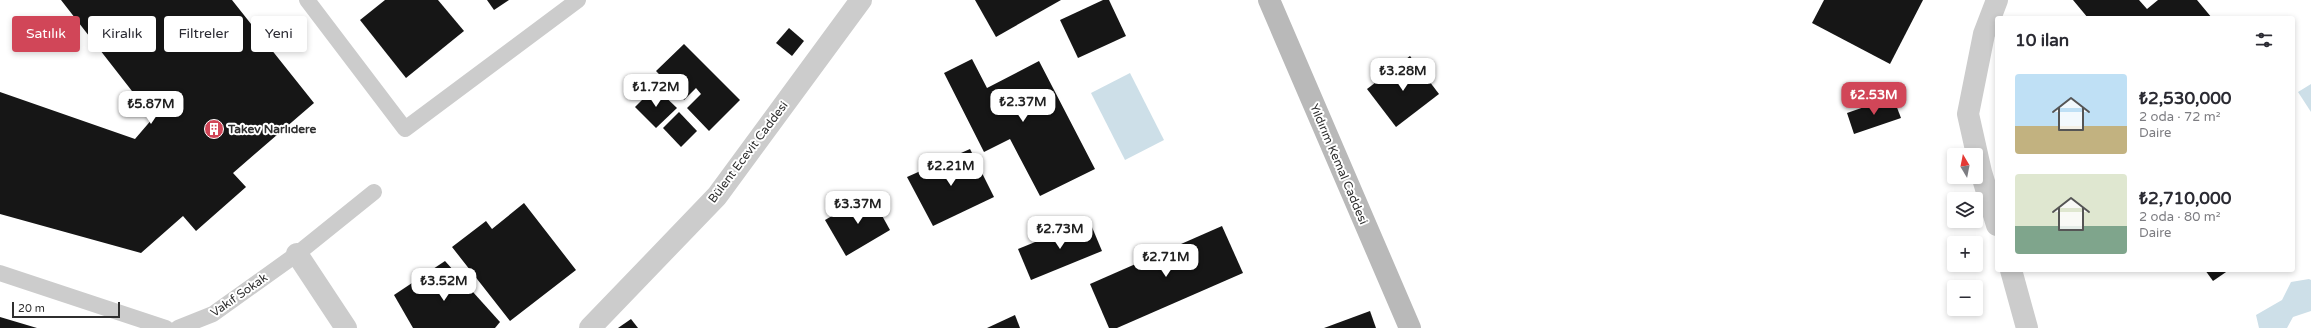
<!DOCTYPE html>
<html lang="tr">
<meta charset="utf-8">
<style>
:root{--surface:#fff;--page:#f7f7f7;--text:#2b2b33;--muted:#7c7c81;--accent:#d14658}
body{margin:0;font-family:"Varela Round",sans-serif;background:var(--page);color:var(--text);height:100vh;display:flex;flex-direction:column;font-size:15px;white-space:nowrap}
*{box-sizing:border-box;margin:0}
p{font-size:13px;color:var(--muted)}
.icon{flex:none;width:22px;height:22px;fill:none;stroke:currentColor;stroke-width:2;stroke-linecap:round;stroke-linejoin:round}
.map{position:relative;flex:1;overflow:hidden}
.details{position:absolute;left:1995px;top:16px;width:300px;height:256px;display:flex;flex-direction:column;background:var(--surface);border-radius:4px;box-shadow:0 2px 6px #0003}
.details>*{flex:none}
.banner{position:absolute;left:12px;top:16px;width:380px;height:36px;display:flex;gap:8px}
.needle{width:26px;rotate:350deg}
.controls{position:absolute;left:1947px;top:148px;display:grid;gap:8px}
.controls a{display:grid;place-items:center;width:36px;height:36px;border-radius:4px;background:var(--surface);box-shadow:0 2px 6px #0003;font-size:20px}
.scale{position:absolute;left:12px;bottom:10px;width:108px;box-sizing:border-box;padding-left:4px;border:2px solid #2f2f2f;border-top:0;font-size:11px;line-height:14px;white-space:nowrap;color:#2f2f2f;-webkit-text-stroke:3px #fff;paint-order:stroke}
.price{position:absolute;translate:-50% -34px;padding:0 9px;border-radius:8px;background:#fff;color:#222;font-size:13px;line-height:26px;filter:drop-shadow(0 1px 2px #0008)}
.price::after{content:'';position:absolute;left:50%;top:24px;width:12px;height:9px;margin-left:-6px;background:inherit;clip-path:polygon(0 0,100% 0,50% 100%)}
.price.active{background:var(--accent);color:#fff}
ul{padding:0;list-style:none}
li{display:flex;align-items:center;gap:12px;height:100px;padding:0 20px}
li span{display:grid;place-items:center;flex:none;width:112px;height:80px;border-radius:4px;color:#555}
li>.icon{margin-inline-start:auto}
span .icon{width:48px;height:48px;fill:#fffc;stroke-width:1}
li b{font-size:17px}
h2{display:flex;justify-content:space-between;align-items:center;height:48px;padding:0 20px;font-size:17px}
.chip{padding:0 14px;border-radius:4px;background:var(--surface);box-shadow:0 2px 6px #0003;font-size:14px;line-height:36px}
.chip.active{background:var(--accent);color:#fff}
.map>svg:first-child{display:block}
.water{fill:#cddfe8}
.building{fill:#161616}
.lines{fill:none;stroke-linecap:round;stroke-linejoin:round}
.lane{stroke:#ccc;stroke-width:16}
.street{stroke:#ccc;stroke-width:22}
.secondary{stroke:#b9b9b9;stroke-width:22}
.labels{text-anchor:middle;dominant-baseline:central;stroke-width:4;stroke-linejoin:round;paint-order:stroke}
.poi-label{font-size:12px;font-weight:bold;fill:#2f2f2f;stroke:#fff;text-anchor:start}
.street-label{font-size:12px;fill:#2f2f2f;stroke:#fff}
</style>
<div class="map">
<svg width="2311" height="328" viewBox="0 0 2311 328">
<rect width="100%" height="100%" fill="#fff"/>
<g class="water">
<path d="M1130 73 1164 140 1125 160 1091 93Z"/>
<path d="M2311 84V112L2298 92Z"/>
<path d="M2309 279 2311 280V311L2293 317 2287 328H2259L2256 315 2282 300 2291 282Z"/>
</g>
<g class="building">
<path d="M61 0H232L314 103 233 173 246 187 196 231 183 216 141 253 0 214V92L135 139 153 118Z"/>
<path d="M385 0H438L464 31 406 78 360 20Z"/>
<path d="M487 0H509L494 10Z"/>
<path d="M975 0H1061L996 37Z"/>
<path d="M1103 0H1109L1126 36 1078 58 1060 20Z"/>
<path d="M1824 0H1923L1890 64 1812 23Z"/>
<path d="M2073 0H2139L2147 9 2158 0H2197L2212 18H2088Z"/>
<path d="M789 28 804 41 792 56 776 43Z"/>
<path d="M684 44 740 100 709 131 687 108 701 94 696 88 684 100 656 71Z"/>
<path d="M1410 56 1439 94 1396 127 1367 89Z"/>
<path d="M972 59 987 88 1039 61 1095 169 1040 196 1010 139 984 152 944 73Z"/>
<path d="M655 87 677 108 656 128 635 107Z"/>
<path d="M1893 97 1901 118 1854 134 1847 113Z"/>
<path d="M679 112 697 131 681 147 663 128Z"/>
<path d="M970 149 994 197 933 226 907 177Z"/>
<path d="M870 194 890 230 846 256 825 220Z"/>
<path d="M524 203 576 270 510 321 452 247 486 221 492 229Z"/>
<path d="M1089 220 1102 251 1031 280 1018 249Z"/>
<path d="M1222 226 1243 273 1117 328H1109L1090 284Z"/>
<path d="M445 261 500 322 495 328H413L394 295Z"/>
<path d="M2205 270H2229L2213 281Z"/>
<path d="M1370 311 1376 328H1324Z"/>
<path d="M1015 315 1020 328H987Z"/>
<path d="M0 317 37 328H0Z"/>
<path d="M631 319 638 328H618Z"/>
</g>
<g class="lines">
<g class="lane">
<path d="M307 0 405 129 578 0"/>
<path d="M0 273 166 328"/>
<path d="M178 328 213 314 297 254 374 192"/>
</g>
<g class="street">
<path d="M1997 0 1984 34 1968 114 1981 172 1997 225"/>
<path d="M297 254 346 328"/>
<path d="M2011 270 2027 328"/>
<path d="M590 328 717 196 861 0"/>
</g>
<path class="secondary" d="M1269 0 1410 328"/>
</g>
<defs>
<g id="building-disc" transform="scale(1)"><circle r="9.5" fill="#d14658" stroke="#fff"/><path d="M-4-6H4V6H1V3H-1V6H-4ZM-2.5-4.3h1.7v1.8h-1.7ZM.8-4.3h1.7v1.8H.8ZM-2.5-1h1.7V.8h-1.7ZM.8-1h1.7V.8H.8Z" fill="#fff"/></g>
</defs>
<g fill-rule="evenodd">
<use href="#building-disc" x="214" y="129"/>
</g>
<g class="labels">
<g class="poi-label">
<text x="228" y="129">Takev Narlıdere</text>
</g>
<g class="street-label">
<text transform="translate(748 152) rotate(-53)">Bülent Ecevit Caddesi</text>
<text transform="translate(1339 164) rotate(67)">Yıldırım Kemal Caddesi</text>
<text transform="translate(239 295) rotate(-35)">Vakıf Sokak</text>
</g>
</g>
</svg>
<div class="controls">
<a><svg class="needle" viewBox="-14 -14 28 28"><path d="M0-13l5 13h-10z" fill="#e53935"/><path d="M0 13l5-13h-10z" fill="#7c7c81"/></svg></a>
<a><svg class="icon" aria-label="layers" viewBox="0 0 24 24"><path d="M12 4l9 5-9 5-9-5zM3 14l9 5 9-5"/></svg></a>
<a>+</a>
<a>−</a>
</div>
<div class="scale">20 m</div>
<b class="price" style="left:1403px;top:92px">₺3.28M</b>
<b class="price" style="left:656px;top:108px">₺1.72M</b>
<b class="price active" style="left:1874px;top:116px">₺2.53M</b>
<b class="price" style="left:1023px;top:123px">₺2.37M</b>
<b class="price" style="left:151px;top:125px">₺5.87M</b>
<b class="price" style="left:951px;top:187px">₺2.21M</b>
<b class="price" style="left:858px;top:225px">₺3.37M</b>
<b class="price" style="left:1060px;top:250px">₺2.73M</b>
<b class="price" style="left:1166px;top:278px">₺2.71M</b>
<b class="price" style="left:444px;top:302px">₺3.52M</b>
<div class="banner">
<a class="chip active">Satılık</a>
<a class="chip">Kiralık</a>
<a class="chip">Filtreler</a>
<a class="chip">Yeni</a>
</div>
<section class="details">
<h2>10 ilan<svg class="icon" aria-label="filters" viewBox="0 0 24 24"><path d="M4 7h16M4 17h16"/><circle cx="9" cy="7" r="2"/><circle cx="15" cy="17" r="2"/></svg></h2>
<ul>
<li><span style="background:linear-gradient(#bfe0f5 65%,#c2b280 0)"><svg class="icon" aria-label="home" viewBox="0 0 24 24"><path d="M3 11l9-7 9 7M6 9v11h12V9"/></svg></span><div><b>₺2,530,000</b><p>2 oda · 72 m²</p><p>Daire</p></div></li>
<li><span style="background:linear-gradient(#dfe7d0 65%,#7fa58c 0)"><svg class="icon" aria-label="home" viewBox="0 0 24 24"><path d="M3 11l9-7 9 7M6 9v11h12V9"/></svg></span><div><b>₺2,710,000</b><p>2 oda · 80 m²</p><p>Daire</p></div></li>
</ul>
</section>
</div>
